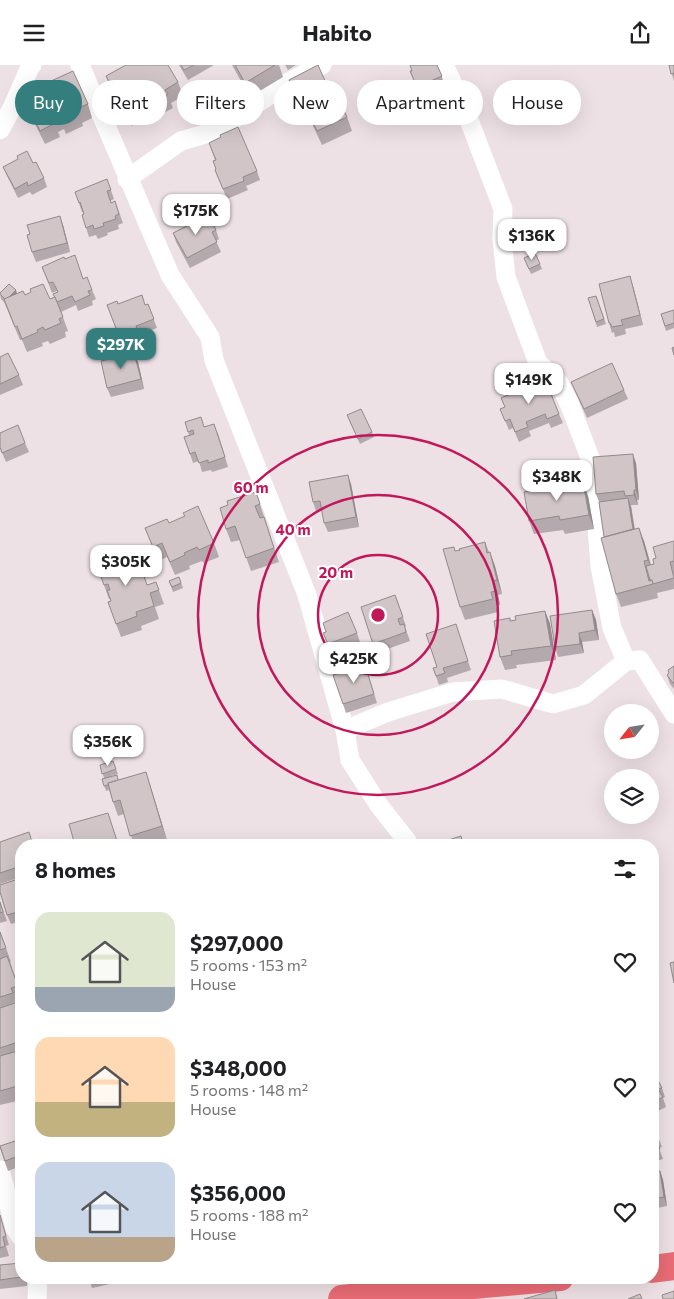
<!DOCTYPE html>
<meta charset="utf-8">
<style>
:root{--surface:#fff;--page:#f6f6f6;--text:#202124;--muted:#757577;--accent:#347e7d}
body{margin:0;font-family:Commissioner,sans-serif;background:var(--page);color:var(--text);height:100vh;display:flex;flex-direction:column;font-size:19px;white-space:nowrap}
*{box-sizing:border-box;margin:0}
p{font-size:16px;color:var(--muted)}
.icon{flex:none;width:28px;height:28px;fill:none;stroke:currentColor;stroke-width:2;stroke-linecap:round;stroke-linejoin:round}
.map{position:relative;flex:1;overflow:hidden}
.panel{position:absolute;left:15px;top:774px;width:644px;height:445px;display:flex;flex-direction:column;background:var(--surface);border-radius:20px;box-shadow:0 5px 20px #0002}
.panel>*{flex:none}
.hud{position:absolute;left:15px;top:15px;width:645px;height:45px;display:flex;gap:10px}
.needle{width:32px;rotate:240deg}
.buttons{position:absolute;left:604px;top:639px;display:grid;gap:10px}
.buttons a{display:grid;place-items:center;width:55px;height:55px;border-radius:50%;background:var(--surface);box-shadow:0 5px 20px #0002;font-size:25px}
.price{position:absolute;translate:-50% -42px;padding:0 11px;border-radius:10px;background:#fff;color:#222;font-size:16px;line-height:32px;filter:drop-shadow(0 1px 2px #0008)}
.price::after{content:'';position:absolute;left:50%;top:30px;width:15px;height:11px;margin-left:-8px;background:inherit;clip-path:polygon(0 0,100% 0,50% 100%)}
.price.active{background:var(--accent);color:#fff}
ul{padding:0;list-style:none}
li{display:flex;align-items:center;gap:15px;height:125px;padding:0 20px}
li span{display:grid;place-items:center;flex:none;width:140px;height:100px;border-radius:15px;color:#555}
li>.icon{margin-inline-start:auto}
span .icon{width:60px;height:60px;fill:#fffc;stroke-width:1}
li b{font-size:21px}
h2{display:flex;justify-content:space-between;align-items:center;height:60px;padding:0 20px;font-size:21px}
.pill{padding:0 18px;border-radius:22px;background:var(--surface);box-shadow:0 5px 20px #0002;font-size:18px;line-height:45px}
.pill.active{background:var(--accent);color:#fff}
header{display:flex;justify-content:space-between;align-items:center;height:65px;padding:0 20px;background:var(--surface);font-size:22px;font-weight:700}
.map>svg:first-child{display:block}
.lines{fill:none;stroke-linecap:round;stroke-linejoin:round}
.street{stroke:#fff;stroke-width:19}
.primary{stroke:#e96c75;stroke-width:28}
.wall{fill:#b4a9ac}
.shaded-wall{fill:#928a8c}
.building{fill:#d1c5c8;stroke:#928a8c}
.ring{fill:none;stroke:#c2185b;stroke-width:2.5}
.centre{fill:#c2185b;stroke:#fff;stroke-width:2.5}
.ring-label{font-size:15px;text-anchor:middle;font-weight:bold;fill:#c2185b;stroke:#fff;stroke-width:4;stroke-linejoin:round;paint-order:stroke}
</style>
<header><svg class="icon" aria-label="menu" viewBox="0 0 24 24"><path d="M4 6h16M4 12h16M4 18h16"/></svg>Habito<svg class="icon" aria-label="share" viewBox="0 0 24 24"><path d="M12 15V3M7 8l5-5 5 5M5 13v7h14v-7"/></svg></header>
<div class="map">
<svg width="674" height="1234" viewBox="0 0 674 1234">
<rect width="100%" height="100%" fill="#eee1e5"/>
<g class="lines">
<g class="street">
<path d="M80 0 170 210 210 272 214 295 307 530 345 665 350 695 378 739 407 776 408 780"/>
<path d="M444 0 464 42 503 144 502 174 506 212 538 298 559 318 569 338 592 398 600 501 612 563 626 596"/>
<path d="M0 65 12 43 30 2 32 0"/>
<path d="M127 114 181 76 216 66 289 17 322 0"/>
<path d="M345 665 388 647 453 627 502 624 553 639 584 630 626 596 640 595 674 649"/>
<path d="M0 1105 15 1163 21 1172"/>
<path d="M37 1234 38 1212"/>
</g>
<g class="primary">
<path d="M652 1204 674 1201"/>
<path d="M342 1234 431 1224 560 1212"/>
</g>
</g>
<g class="wall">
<path d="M179 0H214L188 15Z"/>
<path d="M232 0H279L283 12 250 32Z"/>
<path d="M285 0H296L288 5Z"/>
<path d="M410 0H437L445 20 420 31 410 6H412Z"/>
<path d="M669 0H674V16Z"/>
<path d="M106 11 178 17 183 31 171 38 173 43 158 51 156 47 132 61 111 25Z"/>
<path d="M289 15 326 18 347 52 352 66 322 80 307 48 304 50 294 28Z"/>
<path d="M25 28 88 39 92 53 82 58 83 61 66 69 64 64 58 67 60 72 45 79 33 55 28 41H30Z"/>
<path d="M209 78 257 106 260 115 246 121 248 125 227 134 215 105 216 104 215 95Z"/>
<path d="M33 98 44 113 47 122 32 130 30 127 18 133 7 111 3 102Z"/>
<path d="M107 114 114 134 110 136 111 138 115 136 123 158 118 160 119 164 107 168 108 170 98 174 96 170 89 172 82 150 84 149V147H82L75 127Z"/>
<path d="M205 140H228L230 145 211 154Z"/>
<path d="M202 154 216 165 219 174 216 176 221 187 190 203 176 177 173 168 186 161 185 158Z"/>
<path d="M63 160 70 187 36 197 32 187Z"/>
<path d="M524 193 540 199 542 204 531 209Z"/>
<path d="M65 194 84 214 92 225 96 234 92 236 93 240 78 246 76 240 61 247 68 266 65 267 66 272 50 279 48 276 42 278 43 281 27 287 22 275H20L4 237 1 234 0 228 16 225 17 229 50 234 55 232 57 227V226L52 228 42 202Z"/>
<path d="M633 221 643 260 625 264 626 269 615 272 614 267 612 268 609 258Z"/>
<path d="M596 231 606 259 597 262 588 233Z"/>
<path d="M118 239 145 240 148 239 157 263 139 270 141 274 123 281 107 240Z"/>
<path d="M674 245V263L666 266 661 249Z"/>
<path d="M0 292 19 310 23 320 0 330Z"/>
<path d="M138 297 144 324 111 332 107 323Z"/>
<path d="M571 317 624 325 628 334 587 353Z"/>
<path d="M501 333 559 349 563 358 551 363 549 358 529 366 531 371 519 377 513 363 509 365 504 353 500 344 505 342Z"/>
<path d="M347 350 372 367 374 372 360 379Z"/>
<path d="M185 357 205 362 218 368 228 402 212 407 211 405 202 407 199 396 193 398 190 389 189 370Z"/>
<path d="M25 378 29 387 6 397 0 383Z"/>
<path d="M636 398 639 435H637L638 440H631L635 464 644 476 651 500 654 499 656 493 674 476V524L657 528 658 533 621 542 616 529 604 472 599 437 596 429Z"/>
<path d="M351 419 359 462 328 467 324 458 322 445 316 446 313 437Z"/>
<path d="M256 427 279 497 251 506 240 475 231 477 226 464 228 440Z"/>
<path d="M588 431 594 464 565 469 563 465 534 469 529 456Z"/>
<path d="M169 458 214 478 219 492 204 498 202 496 189 501 190 504 175 510 167 492 158 496 145 463Z"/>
<path d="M485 477 489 487 495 501 502 529 498 530 500 540 496 541 498 547 465 555 460 542 456 486Z"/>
<path d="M124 493 136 500 147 520 156 517 164 539 155 542 159 554 141 561 142 565 121 572 108 537 111 536 110 534H109L96 498Z"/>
<path d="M179 512 183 523 173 527 169 516Z"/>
<path d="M395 530 406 561 405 562 410 576 376 588 373 579Z"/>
<path d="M592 545 596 555 599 575 582 577 584 588 558 592 555 582Z"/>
<path d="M545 546 550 559 556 595 516 600 517 603 505 605 500 592 511 556 516 555Z"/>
<path d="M323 568H357L360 577 331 589Z"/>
<path d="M459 569 471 605 447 613 448 617 439 620 433 603 437 602Z"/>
<path d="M674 601V624L670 619 667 610 669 608 668 605Z"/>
<path d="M368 609 377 638 346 648 343 639Z"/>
<path d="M113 696 118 709 111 711 119 715 146 707 150 720 167 775 149 780H134L124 749 118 751 109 725 106 726 102 714 104 713 100 700Z"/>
<path d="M0 777 21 780V812L0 819Z"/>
<path d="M21 813V856L11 859 7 850Z"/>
<path d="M0 836 7 856 0 858Z"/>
<path d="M0 866 11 897H10L21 930 15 933 16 937 0 943Z"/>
<path d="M21 936V1035L0 1040V943Z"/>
<path d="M652 1015 655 1019 662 1023 665 1032 663 1033 666 1042 652 1049Z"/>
<path d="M652 1056 662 1082 659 1083 663 1094 654 1097 655 1099 652 1100Z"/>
<path d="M21 1074V1101L8 1106 0 1083Z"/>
<path d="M660 1106 663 1115 667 1141 652 1144V1107Z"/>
<path d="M0 1150 9 1180 6 1181 9 1191 0 1193Z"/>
<path d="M0 1200 21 1212H26L27 1221 0 1224Z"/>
<path d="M91 1212H109L110 1219 92 1223 89 1213Z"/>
</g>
<g class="shaded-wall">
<path d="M60 151 63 160 70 187 67 178Z"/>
<path d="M630 211 633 221 643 260 640 250Z"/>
<path d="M16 225 17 230 6 235Z"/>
<path d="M134 288 138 297 144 324 141 314Z"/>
<path d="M633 389 636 398 639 435 636 425Z"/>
<path d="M348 410 351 419 359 462 356 452Z"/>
<path d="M583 417 588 431 594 464 589 450Z"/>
<path d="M634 425 637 435 638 440 634 430Z"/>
<path d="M628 433 631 442 636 476 633 466Z"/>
<path d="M639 463 644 476 653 509 648 495Z"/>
<path d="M490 487 495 501 502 529 497 515Z"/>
<path d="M493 516 498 530 500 540 495 526Z"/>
<path d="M592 545 596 555 599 575 595 565Z"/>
<path d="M545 546 550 559 556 595 551 581Z"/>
<path d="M579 568 582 577 584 588 580 579Z"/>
<path d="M146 707 150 720 167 775 162 761Z"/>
<path d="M660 1106 663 1115 667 1141 664 1132Z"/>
<path d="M24 1212H26L27 1221Z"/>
</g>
<g class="building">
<path d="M126 0H168L178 17 165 25 168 29 153 38 151 33 127 47 106 11Z"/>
<path d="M181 0H194L184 5Z"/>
<path d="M235 0H275L245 18Z"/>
<path d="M318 0 326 18 330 16 347 52 317 66 302 35 299 37 289 15Z"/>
<path d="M410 0H437L442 11 417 22 410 6H412Z"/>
<path d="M669 0H674V8L671 9Z"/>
<path d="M73 6 88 39 76 44 78 47 61 55 59 51 53 53 55 58 40 66 28 41 31 40 25 28Z"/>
<path d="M238 62 257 106 243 112 244 116 223 124 215 105 216 104 213 96 216 95 209 78 221 72 220 70Z"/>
<path d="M27 86 33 98 36 97 44 113 28 121 27 117 15 124 3 102 18 94 17 91Z"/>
<path d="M107 114 111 125 107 126 111 138 115 136 119 149 115 151 116 154 103 158 104 161 94 164 93 160 86 163 82 150 84 149 80 137 79 138 75 127Z"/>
<path d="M223 131 228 140 209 149 205 140Z"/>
<path d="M201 150 202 154 209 151 216 165 212 167 217 177 187 193 173 168 187 161 185 158Z"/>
<path d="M60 151 67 178 32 187 27 170 30 169 27 160Z"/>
<path d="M535 188 540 199 529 204 524 193Z"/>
<path d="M75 190 83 214 87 212 92 225 88 226 90 230 75 237 72 231 57 237 53 229 58 227 53 217 49 218 42 202 64 192 65 194Z"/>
<path d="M630 211 640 250 621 255 623 260 612 262 610 258H609L599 219Z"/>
<path d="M9 219 16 225 9 232 5 234 0 229V228Z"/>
<path d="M43 219 50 234 55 232 63 252 59 254 61 258 45 265 43 262 37 265 38 267 22 274 17 261 15 262 4 234 23 226 25 230 31 227 30 224Z"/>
<path d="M142 230 145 240 148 239 154 254 136 261 137 264 119 271 107 240 117 236 118 239Z"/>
<path d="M596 231 604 254 596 257 588 233Z"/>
<path d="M674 245V258L665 261 661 249Z"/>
<path d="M674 282V290L672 283Z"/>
<path d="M8 288 19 310 0 319V292Z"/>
<path d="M134 288 141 314 107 323 101 296Z"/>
<path d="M612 298 624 325 584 344 571 317Z"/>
<path d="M545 314 559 349 547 354 545 349 526 357 528 362 515 367 510 354 505 356 500 344 505 342 501 333Z"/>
<path d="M361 344 372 367 358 374 347 350Z"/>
<path d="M201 352 204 362 214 359 225 392 208 398V395L199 398 195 387 190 389 184 372 194 369 193 365 188 367 185 357Z"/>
<path d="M18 360 25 378 2 388 0 382V368Z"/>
<path d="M633 389 636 425H634V430L625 431 624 426 596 429 593 392Z"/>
<path d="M348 410 356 452 324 458 320 436 313 437 309 417Z"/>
<path d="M583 417 589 450 560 455 559 451 529 456 524 427Z"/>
<path d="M256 427 260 439 255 441 260 453 264 452 274 483 246 493 235 461 226 464 220 443 228 440 227 436Z"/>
<path d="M628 433 633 464 604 472 599 437Z"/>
<path d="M198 441 214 478 199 485 197 482 184 488 185 490 170 497 162 478 153 482 145 463 167 454 169 458 185 451 183 448Z"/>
<path d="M639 463 648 495 644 496 649 516 652 515 653 519 616 529 601 473Z"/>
<path d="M674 476V496L670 497 674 513 653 519 652 515H650L646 501 654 499 653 494 656 493 653 482Z"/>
<path d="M485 477 487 488 490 487 497 515 493 516 495 526 491 527 493 534 460 542 443 484 454 482 455 486 460 485 459 484Z"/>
<path d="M122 489 124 493 133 490 136 500 140 499 147 520 156 517 159 525 150 528 154 541 136 547 137 551 116 559 108 537 111 536 107 525H110L108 519 104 520 96 498Z"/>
<path d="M179 512 181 518 172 522 169 516Z"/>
<path d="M395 530 403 552 398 554 400 560 404 559 406 567 373 579 361 542Z"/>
<path d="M592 545 595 565 579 568 580 579 555 582 550 551Z"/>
<path d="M545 546 551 581 511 586 512 590 500 592 494 556 510 553V556L516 555 515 551Z"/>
<path d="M348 547 357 568 328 579 323 568 326 567 323 558Z"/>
<path d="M456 559 468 596 443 603 445 608 436 611 433 603 437 602 426 569Z"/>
<path d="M365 600 374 629 343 639 333 610Z"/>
<path d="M674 601V618H673L667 610 669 608 668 605Z"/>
<path d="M113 696 116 704 102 709 100 700Z"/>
<path d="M146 707 162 761 130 771 120 735 113 737 108 718Z"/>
<path d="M117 710 118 715 108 718V720L104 721 102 714Z"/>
<path d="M108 748 118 779 114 780H75L69 759Z"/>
<path d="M29 767 33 780H21V801L0 808V777Z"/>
<path d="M461 771 463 780H433Z"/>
<path d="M21 813V846L7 850 0 827V820Z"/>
<path d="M0 837 3 847 0 848Z"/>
<path d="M0 867 6 883 0 885Z"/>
<path d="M7 891 18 921 11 923 13 928 0 932V894Z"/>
<path d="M674 897V918L670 898Z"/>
<path d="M21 936V976L0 983V943Z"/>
<path d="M21 985V1020L0 1026V991Z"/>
<path d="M652 1015 655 1019 659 1017 662 1023 658 1024 663 1032 652 1038Z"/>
<path d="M21 1049V1066L16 1051Z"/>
<path d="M652 1056 658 1072 656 1073 660 1084 652 1087Z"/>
<path d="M21 1074V1090L5 1096 0 1081Z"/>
<path d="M660 1106 664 1132 652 1134V1107Z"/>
<path d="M0 1150 6 1171 3 1172 5 1181 0 1183Z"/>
<path d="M21 1198V1212L0 1215V1200Z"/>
<path d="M91 1212H108V1214L90 1218 89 1213Z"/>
<path d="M555 1225 557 1234H524Z"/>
<path d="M674 1226V1234H663L662 1230Z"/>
<path d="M640 1229 642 1234H628Z"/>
</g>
<g class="ring">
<circle cx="378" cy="550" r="60"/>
<circle cx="378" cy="550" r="120"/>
<circle cx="378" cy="550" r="180"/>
</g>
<circle cx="378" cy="550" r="8" class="centre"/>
<g class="ring-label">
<text x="251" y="428">60 m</text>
<text x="293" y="470">40 m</text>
<text x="336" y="513">20 m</text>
</g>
</svg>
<div class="buttons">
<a><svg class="needle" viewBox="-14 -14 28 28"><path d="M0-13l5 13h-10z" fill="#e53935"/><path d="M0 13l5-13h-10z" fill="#757577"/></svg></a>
<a><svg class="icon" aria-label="layers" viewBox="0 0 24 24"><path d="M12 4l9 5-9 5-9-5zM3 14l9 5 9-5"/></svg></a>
</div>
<b class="price" style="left:196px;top:171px">$175K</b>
<b class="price" style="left:532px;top:196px">$136K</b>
<b class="price active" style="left:121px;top:305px">$297K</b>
<b class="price" style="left:529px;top:340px">$149K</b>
<b class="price" style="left:557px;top:437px">$348K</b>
<b class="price" style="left:126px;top:522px">$305K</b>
<b class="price" style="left:354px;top:619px">$425K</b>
<b class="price" style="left:108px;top:702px">$356K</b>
<div class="hud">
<a class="pill active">Buy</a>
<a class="pill">Rent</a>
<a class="pill">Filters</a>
<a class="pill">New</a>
<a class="pill">Apartment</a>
<a class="pill">House</a>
</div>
<section class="panel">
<h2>8 homes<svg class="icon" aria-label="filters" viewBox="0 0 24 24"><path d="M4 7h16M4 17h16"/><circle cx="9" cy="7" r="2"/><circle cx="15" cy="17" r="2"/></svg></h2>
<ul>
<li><span style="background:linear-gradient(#dfe7d0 75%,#9aa5b1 0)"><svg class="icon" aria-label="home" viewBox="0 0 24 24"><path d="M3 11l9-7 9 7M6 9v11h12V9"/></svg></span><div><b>$297,000</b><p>5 rooms · 153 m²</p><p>House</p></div><svg class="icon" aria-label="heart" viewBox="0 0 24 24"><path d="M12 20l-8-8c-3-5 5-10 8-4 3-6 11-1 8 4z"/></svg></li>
<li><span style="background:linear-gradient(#ffd9b3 65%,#c2b280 0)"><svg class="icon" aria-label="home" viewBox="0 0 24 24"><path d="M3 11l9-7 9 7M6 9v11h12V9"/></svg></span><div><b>$348,000</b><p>5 rooms · 148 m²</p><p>House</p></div><svg class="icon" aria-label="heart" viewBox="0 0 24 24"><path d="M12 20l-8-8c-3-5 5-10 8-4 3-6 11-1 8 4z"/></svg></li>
<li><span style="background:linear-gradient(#c9d6e8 75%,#b9a48a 0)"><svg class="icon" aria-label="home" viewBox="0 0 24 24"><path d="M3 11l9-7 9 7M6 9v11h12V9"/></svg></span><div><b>$356,000</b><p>5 rooms · 188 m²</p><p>House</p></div><svg class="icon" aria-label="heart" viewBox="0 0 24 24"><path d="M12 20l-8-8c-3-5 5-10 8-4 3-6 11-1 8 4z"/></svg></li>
</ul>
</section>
</div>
